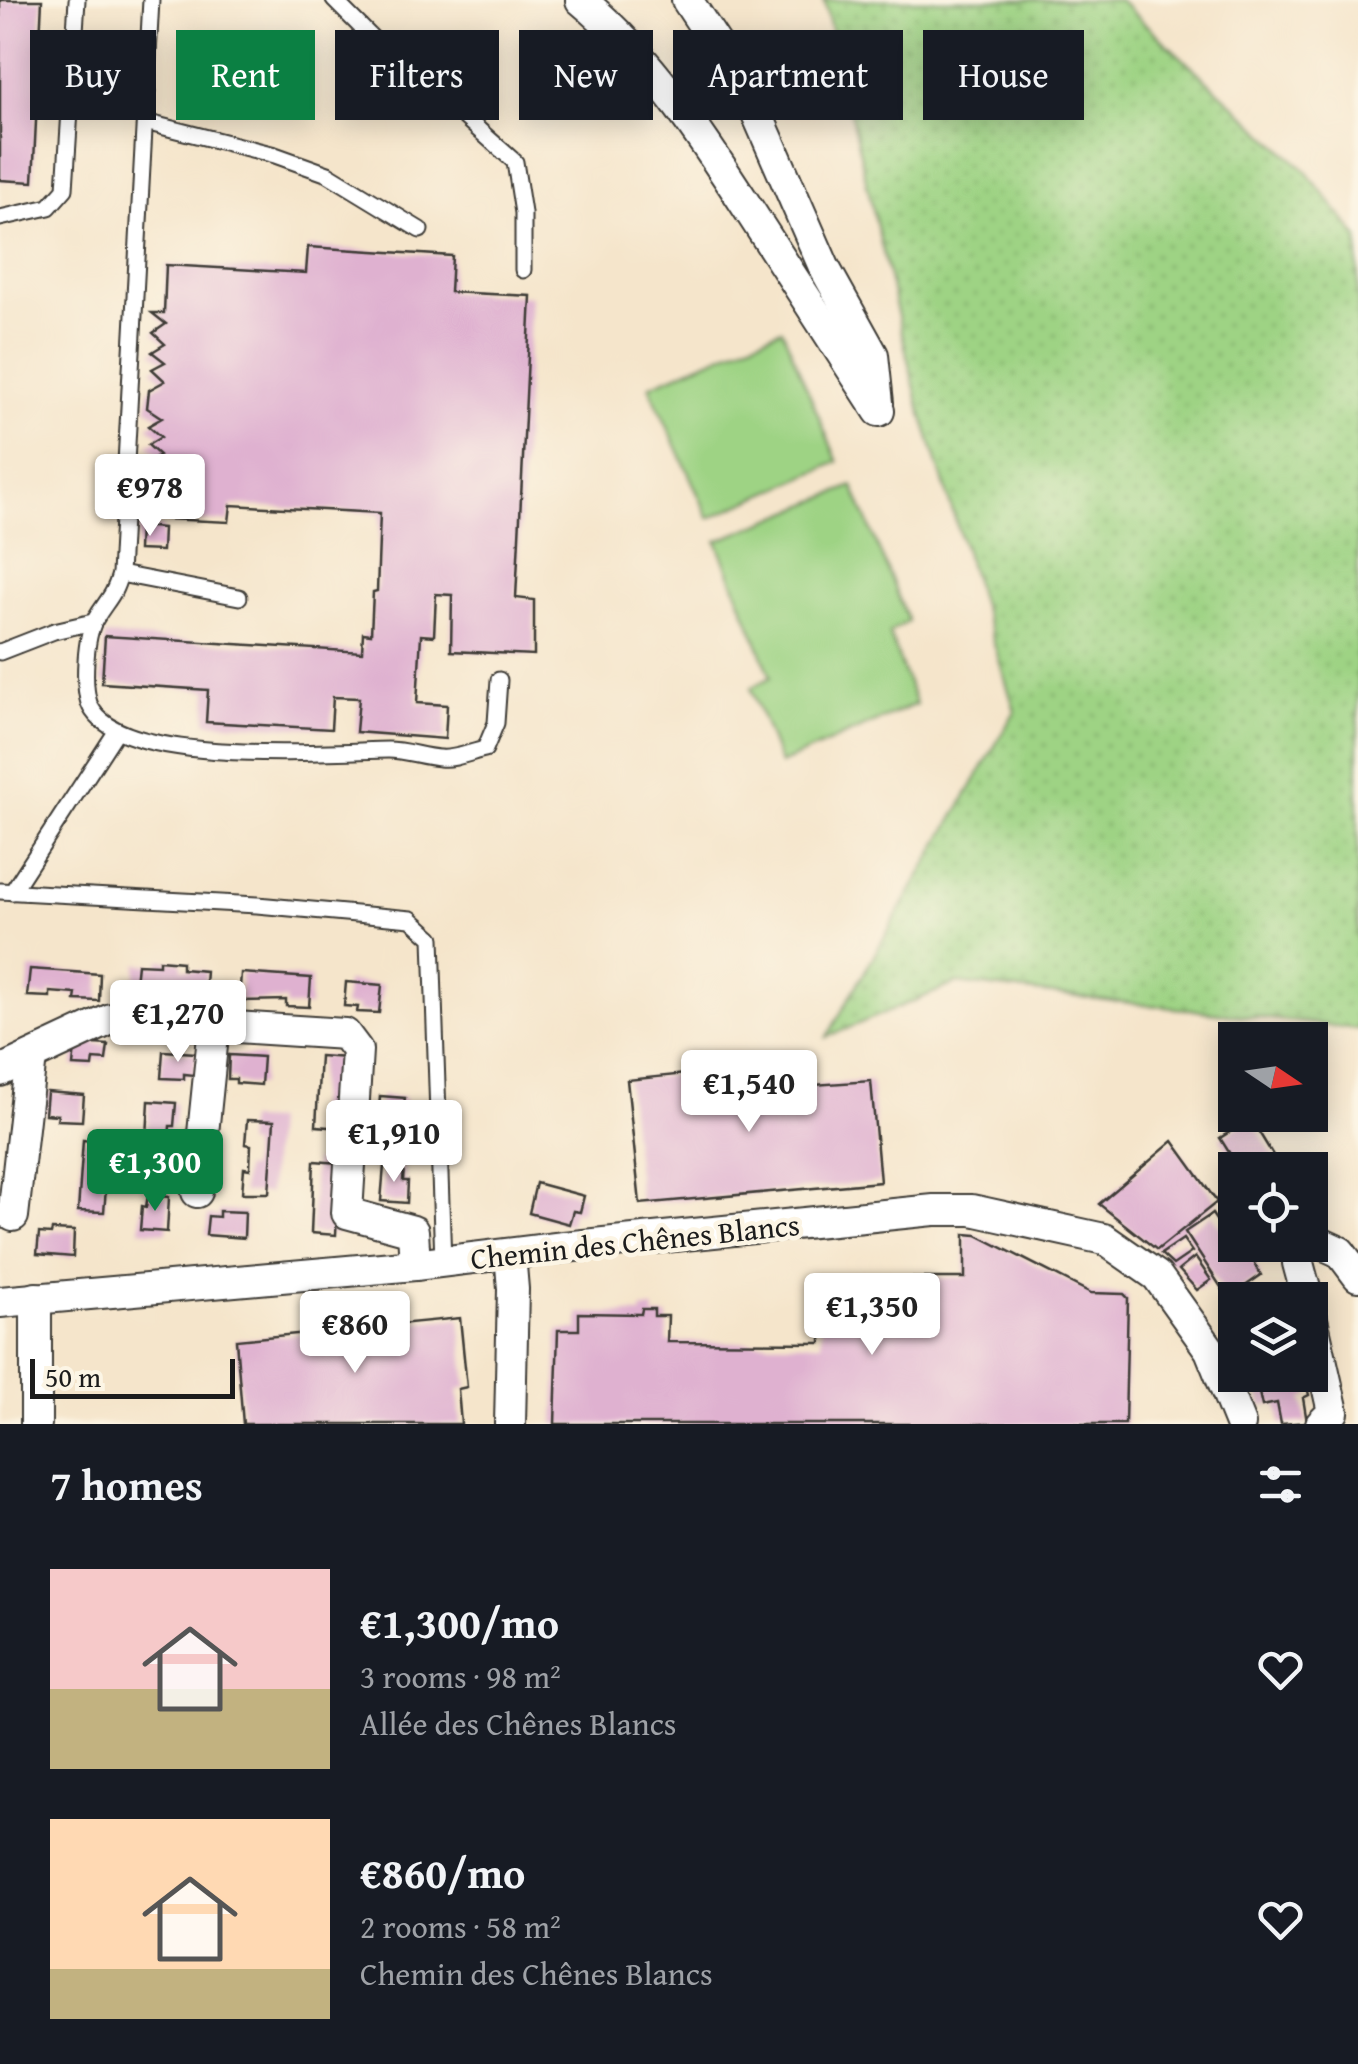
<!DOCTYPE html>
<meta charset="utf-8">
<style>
:root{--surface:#171b24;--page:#20242c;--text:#f1f3f6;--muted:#9ea1a6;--accent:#0b8043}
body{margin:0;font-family:"Gentium Book Plus",serif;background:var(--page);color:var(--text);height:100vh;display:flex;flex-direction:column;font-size:38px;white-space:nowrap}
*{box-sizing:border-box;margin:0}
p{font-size:32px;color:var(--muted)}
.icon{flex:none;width:55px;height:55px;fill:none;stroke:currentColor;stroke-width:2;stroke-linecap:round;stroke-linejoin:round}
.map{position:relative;height:1424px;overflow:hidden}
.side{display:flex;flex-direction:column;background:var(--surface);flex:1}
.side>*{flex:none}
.hud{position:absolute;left:30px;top:30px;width:1300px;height:90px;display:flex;gap:20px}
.needle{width:65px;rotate:103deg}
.fabs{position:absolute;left:1218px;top:1022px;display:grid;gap:20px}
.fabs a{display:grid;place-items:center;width:110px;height:110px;border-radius:0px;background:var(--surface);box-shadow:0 5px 25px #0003;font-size:50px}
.scale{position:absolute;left:30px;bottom:25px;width:205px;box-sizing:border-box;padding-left:10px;border:5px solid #1c1c1c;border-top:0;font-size:28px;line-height:35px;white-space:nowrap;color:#1c1c1c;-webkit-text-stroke:8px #fcf5e5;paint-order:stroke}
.price{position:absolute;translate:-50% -85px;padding:0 22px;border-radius:10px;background:#fff;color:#222;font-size:32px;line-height:65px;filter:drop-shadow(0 2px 5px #0008)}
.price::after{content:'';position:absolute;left:50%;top:60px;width:30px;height:22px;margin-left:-15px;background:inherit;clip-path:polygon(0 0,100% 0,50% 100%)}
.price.active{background:var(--accent);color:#fff}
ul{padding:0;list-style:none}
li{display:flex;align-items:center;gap:30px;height:250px;padding:0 50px}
li span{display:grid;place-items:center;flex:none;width:280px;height:200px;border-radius:0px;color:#555}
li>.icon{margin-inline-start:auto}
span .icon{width:120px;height:120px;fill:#fffc;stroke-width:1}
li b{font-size:42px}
h2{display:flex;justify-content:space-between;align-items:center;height:120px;padding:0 50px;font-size:42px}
.chip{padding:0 35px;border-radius:0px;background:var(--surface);box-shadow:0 5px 25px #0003;font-size:35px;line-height:90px}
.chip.active{background:var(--accent);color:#fff}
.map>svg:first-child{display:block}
.grass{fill:url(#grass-dots);stroke:#5d7850;stroke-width:2.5}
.pitch{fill:#9ed384;stroke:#5d7850;stroke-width:2.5}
.building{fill:#dfb1d0}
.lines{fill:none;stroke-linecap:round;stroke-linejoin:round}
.lane-casing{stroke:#3d3a36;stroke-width:19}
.street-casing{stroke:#3d3a36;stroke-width:34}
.lane{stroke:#fff;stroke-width:15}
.street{stroke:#fff;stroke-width:30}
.labels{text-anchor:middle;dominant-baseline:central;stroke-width:9;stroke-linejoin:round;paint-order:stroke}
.street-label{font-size:30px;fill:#1c1c1c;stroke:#fcf5e5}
</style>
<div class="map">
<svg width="1358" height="1424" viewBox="0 0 1358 1424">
<defs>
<pattern id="grass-dots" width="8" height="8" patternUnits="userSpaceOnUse" patternTransform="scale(2.5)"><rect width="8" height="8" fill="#9ed384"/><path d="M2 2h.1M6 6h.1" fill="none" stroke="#88b571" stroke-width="1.8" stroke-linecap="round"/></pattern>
</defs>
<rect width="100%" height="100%" fill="#fcf5e5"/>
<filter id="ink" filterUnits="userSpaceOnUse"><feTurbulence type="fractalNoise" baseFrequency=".01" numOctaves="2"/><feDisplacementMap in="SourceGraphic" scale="20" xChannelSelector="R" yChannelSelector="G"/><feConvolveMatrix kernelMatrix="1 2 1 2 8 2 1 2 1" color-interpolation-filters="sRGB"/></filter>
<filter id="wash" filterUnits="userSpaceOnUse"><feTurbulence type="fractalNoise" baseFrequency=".0048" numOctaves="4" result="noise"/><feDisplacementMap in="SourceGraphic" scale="40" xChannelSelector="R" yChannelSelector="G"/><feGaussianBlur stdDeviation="2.25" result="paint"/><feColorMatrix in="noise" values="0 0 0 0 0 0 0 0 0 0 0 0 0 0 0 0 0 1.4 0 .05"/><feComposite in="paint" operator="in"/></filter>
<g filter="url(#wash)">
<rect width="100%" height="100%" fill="#f5e5cb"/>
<path class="grass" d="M824 0H1119L1304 169 1358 237V1029L957 983 827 1037 1015 711 917 398Z"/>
<g class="pitch">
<path d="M782 329 838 462 709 518 649 386Z"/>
<path d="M853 486 908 621 889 633 916 704 780 764 751 688 771 677 717 541Z"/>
</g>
<g id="blocks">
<g class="building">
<path d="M0 0H42L33 182 0 180Z"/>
<path d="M308 247 452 256 450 292 531 296 516 598 534 600V655L451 651 452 595 436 594 434 636 421 635 417 703 447 705 445 739 356 732 359 698 333 697 331 729 206 722 208 690 102 683 105 636 362 652 363 633 371 634 373 592 377 591 380 513 231 505 229 522 143 518 155 510 144 500 157 492 145 481 158 473 147 463 159 455 148 445 161 437 148 426 162 418 147 408 149 390 165 381 152 369 165 362 152 352 165 344 153 333 166 324 152 313H164L166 265 306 273Z"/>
<path d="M139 526 163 528 162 551 138 550Z"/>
<path d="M159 960 182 962V969L206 971 204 998 181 996V985L158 984 157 993 134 992 137 964 159 965Z"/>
<path d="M30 969 100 974 99 1001 75 1000 76 994 50 992V997L27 996Z"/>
<path d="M241 973 311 978 309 1007 286 1006V1000L239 1001Z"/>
<path d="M346 982 382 985 379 1013 357 1012 358 1007 344 1006Z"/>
<path d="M96 1037 95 1044 108 1045 106 1060 94 1059 93 1067 73 1066 75 1047Z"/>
<path d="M163 1051 196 1053 194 1075 184 1074V1079L161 1078Z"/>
<path d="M229 1055 263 1057 261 1085 236 1083V1079H228Z"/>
<path d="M320 1056 346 1058 345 1081H340L338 1106H342L341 1128 316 1126Z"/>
<path d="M782 1064 785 1087 871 1081 880 1182 640 1204 627 1080Z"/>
<path d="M47 1092 84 1095 82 1121 57 1120 58 1115 45 1114Z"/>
<path d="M380 1096 405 1098 399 1132 377 1131Z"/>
<path d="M149 1101 176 1103 174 1126H170L168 1151H173L171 1174 145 1173Z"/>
<path d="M1251 1119 1282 1170H1240L1220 1138Z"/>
<path d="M247 1120 274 1121 269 1193H242L244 1168 250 1169 251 1145 245 1144Z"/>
<path d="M83 1140 109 1143 108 1165H104L103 1177 102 1188 106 1189 104 1212 78 1211Z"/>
<path d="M1173 1141 1217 1202 1157 1250 1099 1204Z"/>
<path d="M314 1161 339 1163 336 1235 311 1233Z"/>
<path d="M384 1166 404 1167 403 1181H408L407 1203 381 1201Z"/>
<path d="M536 1183 584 1196 580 1212 573 1211 569 1224 529 1213Z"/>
<path d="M148 1195 169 1197 167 1232 140 1230 142 1206 146 1207Z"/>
<path d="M219 1211 245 1212 244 1238 206 1235 208 1216 219 1217Z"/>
<path d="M1212 1214 1242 1259 1250 1254 1261 1275 1228 1298 1185 1232Z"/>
<path d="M52 1230 74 1231 73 1257 37 1254 39 1233 51 1234Z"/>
<path d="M965 1234 977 1235 1091 1293 1124 1294 1128 1298 1125 1424H555L558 1330H579V1313L641 1314 642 1309H654V1316H668L667 1342 821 1343 822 1297 842 1296 843 1278H965Z"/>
<path d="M1183 1239 1192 1252 1173 1265 1161 1254Z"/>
<path d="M1195 1257 1211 1280 1197 1290 1179 1270Z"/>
<path d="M460 1318 467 1387 458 1389 461 1424H243L236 1340Z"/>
<path d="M1255 1375H1304L1309 1395 1303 1398 1307 1422 1281 1424 1277 1403 1262 1406Z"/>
</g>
</g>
</g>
<g filter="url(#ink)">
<use href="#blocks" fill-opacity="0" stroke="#3d3a36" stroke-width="2.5"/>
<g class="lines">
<g class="lane-casing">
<g id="lane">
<path d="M151 0 120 574C113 599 106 600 95 620 85 637 83 684 89 703 112 768 329 751 388 750 406 750 422 757 440 758 454 760 471 752 485 749L496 723 499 680"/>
<path d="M334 0 380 46 399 59 515 162 523 213V270"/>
<path d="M71 92 148 91"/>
<path d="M145 122 275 155 328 174 420 230"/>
<path d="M0 218 49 207 65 189 77 0"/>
<path d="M120 574 239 597"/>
<path d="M0 652 54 631 93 622"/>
<path d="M0 891 257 905 411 919 432 938 443 1262"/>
<path d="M12 892 116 732"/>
</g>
</g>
<g class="street-casing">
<g id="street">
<path d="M581 0C651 58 702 137 751 213 794 279 837 345 879 411"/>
<path d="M687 0 747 91 824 267 873 355 878 403"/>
<path d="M0 1071 111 1019 345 1034 357 1050 347 1213 413 1231 415 1265"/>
<path d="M197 1192 214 1026"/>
<path d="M13 1216 31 1057"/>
<path d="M1310 1244 1316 1241 1340 1252 1358 1276"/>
<path d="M1307 1245 1299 1248 1298 1263 1308 1300"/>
<path d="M510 1254 513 1289 510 1424"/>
<path d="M0 1302 415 1265 564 1247 934 1210H972L1104 1239 1157 1276 1210 1350 1240 1424"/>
<path d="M1310 1310 1333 1412 1321 1424"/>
<path d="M36 1424V1298"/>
</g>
</g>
<use href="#lane" class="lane"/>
<use href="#street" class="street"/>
</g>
</g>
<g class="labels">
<g class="street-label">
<text transform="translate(635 1241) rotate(-6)">Chemin des Chênes Blancs</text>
</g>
</g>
</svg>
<div class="fabs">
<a><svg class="needle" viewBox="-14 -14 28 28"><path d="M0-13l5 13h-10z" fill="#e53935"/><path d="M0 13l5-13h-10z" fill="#9ea1a6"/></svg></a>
<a><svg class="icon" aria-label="locate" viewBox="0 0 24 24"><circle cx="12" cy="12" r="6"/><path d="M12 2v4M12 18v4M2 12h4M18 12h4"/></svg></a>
<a><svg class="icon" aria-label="layers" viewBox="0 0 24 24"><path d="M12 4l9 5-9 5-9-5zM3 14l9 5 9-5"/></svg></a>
</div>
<div class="scale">50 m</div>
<b class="price" style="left:150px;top:539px">€978</b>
<b class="price" style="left:178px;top:1065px">€1,270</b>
<b class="price" style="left:749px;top:1135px">€1,540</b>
<b class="price" style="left:394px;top:1185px">€1,910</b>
<b class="price active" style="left:155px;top:1214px">€1,300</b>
<b class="price" style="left:872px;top:1358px">€1,350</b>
<b class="price" style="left:355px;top:1376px">€860</b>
<div class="hud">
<a class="chip">Buy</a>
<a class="chip active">Rent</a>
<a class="chip">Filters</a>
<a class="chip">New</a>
<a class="chip">Apartment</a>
<a class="chip">House</a>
</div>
</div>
<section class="side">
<h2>7 homes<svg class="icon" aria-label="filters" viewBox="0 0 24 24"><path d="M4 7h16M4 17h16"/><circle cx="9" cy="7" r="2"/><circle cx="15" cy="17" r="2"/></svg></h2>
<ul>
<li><span style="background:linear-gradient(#f6c9c9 60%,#c2b280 0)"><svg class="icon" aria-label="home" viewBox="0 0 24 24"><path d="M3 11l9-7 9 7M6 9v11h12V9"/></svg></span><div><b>€1,300/mo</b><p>3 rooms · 98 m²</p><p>Allée des Chênes Blancs</p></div><svg class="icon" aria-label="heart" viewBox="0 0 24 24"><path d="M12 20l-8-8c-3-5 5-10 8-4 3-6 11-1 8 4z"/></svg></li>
<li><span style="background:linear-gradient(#ffd9b3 75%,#c2b280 0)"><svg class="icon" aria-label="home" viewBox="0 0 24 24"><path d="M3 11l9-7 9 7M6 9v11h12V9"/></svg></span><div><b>€860/mo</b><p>2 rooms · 58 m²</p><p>Chemin des Chênes Blancs</p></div><svg class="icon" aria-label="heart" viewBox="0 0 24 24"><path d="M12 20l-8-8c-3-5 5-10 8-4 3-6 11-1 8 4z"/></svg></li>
</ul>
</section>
